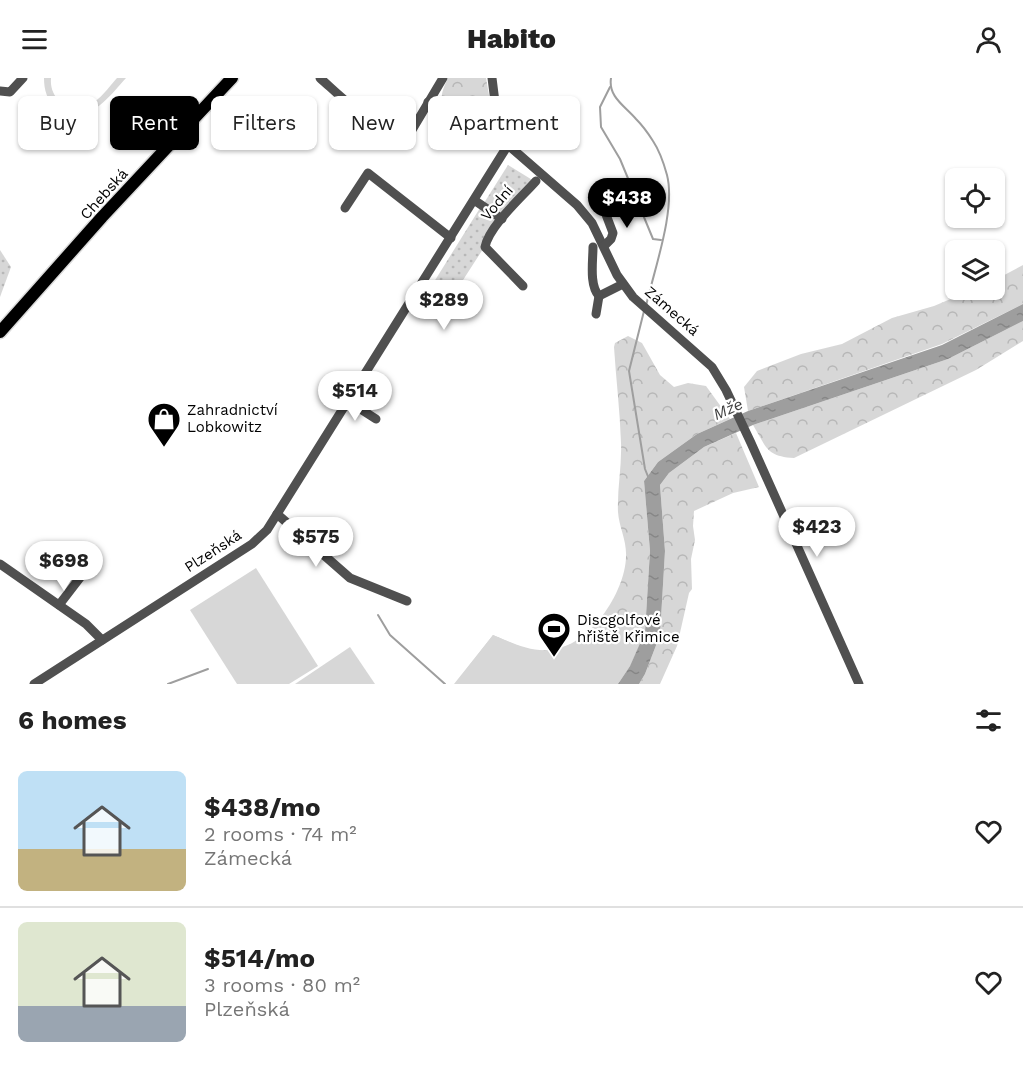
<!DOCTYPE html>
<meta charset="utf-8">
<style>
:root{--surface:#fff;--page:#f2f2f2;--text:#222;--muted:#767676;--line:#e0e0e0;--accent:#000}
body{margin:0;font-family:"Work Sans",sans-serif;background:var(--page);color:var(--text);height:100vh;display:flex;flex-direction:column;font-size:22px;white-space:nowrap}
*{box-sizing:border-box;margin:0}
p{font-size:20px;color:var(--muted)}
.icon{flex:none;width:33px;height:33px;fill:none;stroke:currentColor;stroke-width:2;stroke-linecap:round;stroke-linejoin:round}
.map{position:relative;height:606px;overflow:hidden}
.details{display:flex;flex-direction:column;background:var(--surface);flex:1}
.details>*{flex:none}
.banner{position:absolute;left:18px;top:18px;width:600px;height:54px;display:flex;gap:12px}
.fabs{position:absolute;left:945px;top:90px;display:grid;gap:12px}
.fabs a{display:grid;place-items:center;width:60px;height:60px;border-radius:9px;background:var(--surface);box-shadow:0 2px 4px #0004;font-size:30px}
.price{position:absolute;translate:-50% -51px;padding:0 14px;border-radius:21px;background:#fff;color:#222;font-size:20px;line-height:39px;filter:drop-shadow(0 2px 3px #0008)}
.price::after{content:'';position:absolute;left:50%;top:36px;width:18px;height:14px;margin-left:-9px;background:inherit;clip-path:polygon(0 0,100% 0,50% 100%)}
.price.active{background:var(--accent);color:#fff}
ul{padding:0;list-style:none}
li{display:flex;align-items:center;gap:18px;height:150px;padding:0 18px}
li+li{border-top:2px solid var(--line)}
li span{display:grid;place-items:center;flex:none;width:168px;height:120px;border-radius:9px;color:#555}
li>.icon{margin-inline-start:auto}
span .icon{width:72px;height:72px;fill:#fffc;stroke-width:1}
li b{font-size:26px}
h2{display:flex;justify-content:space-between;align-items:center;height:72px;padding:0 18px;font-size:26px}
.chip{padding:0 21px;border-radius:9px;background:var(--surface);box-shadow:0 2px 4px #0004;font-size:21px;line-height:54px}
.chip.active{background:var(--accent);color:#fff}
header{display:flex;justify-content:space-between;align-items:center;height:78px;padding:0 18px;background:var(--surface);font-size:27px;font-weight:800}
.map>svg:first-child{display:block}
.grass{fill:url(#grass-dots)}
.forest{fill:url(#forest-crowns)}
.pitch{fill:#d7d7d7}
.water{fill:url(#water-ripples)}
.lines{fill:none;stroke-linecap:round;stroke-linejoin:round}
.stream{stroke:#9e9e9e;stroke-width:2}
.major-casing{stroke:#dbdbdb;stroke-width:15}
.minor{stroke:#505050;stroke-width:9}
.major{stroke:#000;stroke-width:12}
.labels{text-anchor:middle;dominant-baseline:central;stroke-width:4.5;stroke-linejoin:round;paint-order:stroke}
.street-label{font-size:15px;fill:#000;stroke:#fff}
.poi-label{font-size:15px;fill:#000;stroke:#fff;text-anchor:start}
.water-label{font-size:16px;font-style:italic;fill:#3f3f3f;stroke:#fff}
</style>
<header><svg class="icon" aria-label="menu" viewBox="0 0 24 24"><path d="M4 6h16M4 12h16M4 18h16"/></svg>Habito<svg class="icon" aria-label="person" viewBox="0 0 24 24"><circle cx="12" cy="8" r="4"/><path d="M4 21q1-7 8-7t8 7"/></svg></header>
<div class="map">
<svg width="1023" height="606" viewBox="0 0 1023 606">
<defs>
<pattern id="grass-dots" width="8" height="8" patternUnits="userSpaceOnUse" patternTransform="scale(1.5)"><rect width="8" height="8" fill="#d7d7d7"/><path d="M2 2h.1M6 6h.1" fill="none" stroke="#b7b7b7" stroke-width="1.8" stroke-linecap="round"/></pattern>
<pattern id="forest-crowns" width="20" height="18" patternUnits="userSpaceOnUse" patternTransform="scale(1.5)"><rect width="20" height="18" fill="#d7d7d7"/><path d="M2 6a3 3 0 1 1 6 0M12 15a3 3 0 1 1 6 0" fill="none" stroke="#b7b7b7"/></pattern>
<pattern id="water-ripples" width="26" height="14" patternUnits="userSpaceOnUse" patternTransform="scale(1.5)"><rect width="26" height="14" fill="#9e9e9e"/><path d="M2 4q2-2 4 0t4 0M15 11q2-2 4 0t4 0" fill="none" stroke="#868686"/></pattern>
</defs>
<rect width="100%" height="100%" fill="#fff"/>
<g class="grass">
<path d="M508 87 534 103 502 136 484 125Z"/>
<path d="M480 130 496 142 483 171 463 202 467 205 458 222 445 228 428 217 424 220Z"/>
<path d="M0 172 11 189 0 219Z"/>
</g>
<g class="forest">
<path d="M448 0H486L496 57 446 30C438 21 443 11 448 0Z"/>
<path d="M1023 187V226L942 266 748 333 744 309 757 293 801 276 842 266 892 240 934 228 972 212H994L995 202Z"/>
<path d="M1023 243V263L976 292 794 380C766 378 767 370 753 347L948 281Z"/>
<path d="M628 258 642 265 660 297 674 309 688 305 706 308 730 341 697 356 658 384 644 403 650 473 645 554 630 588 455 606 493 557C512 565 530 574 550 572 589 569 625 515 626 479 627 463 619 449 618 434 617 411 622 388 621 365 620 333 616 301 614 269L615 265Z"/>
<path d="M736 355 759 409 733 415 694 433 693 448 695 462 691 481 692 511 689 515 677 568 660 606H639L645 596 660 557 665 473 660 407 669 395 704 369Z"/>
</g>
<g class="pitch">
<path d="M44 0H51C49 21 69 37 89 27 100 22 109 9 117 0H126C109 19 84 53 56 30 47 22 44 12 44 0Z"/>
<path d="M256 490 318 588 289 606H237L190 532Z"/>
<path d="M617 540 645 554 630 588 618 606H454L493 557C506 562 520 570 534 572 564 577 592 554 617 540Z"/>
<path d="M350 569 375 606H295Z"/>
</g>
<path class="water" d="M1023 226V243L948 281 753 347 704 369 669 395 660 407 665 473 660 557 645 596 639 606H618L630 588 645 554 650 473 644 403 658 384 697 356 748 333 942 267Z"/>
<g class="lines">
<g class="stream">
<path d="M611 0C608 19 625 28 636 41 642 47 648 55 653 63 659 72 664 86 667 97 676 132 654 192 646 228"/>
<path d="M610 9 600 29 601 49 620 81 653 161 661 162"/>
<path d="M644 233 629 293 645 391 649 401"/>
<path d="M378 537 390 557 445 606"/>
<path d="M168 606 208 591"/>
</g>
<g class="major-casing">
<path id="major" d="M0 254 102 139 232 0"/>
</g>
<g class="minor">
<path d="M320 0C345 22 376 56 412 52L443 0"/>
<path d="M492 0 496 32 508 67"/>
<path d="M0 13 10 14 23 0"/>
<path d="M428 24 508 67 577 127 592 145 617 197 633 219 712 289 726 312 751 365 859 606"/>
<path d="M474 122 502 141"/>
<path d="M603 123 605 134 613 155 611 161 604 168"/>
<path d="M345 130 368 95 451 160"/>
<path d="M593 169C593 183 589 207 599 218"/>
<path d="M523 208 485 169C489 148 522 119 536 103"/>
<path d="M599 218 623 206"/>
<path d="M413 219 446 240 464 216"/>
<path d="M596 236 599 218"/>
<path d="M348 323 376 341"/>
<path d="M277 436 350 500 407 523"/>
<path d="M0 486 86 546 102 562"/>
<path d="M59 527 89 488"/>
<path d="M34 606 252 466 267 452 508 67"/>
</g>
<use href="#major" class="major"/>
</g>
<defs>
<g id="shop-pin" transform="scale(1.725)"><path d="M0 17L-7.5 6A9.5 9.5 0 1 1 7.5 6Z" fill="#000" stroke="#fff"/><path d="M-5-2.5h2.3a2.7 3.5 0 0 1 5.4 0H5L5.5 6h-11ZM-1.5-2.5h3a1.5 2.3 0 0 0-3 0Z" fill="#fff"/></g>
<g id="stadium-pin" transform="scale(1.725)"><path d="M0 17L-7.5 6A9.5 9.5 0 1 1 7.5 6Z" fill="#000" stroke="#fff"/><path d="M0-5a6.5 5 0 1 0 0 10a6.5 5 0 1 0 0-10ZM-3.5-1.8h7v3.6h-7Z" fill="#fff"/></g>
</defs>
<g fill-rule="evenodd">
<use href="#shop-pin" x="164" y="341"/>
<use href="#stadium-pin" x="554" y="551"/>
</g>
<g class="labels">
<g class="street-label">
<text transform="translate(104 116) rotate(-48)">Chebská</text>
<text transform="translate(497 125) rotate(-50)">Vodní</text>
<text transform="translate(672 233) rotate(41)">Zámecká</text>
<text transform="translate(213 473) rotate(-33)">Plzeňská</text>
</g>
<g class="poi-label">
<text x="187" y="332">Zahradnictví<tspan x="187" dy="17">Lobkowitz</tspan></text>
<text x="577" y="542">Discgolfové<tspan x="577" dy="17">hřiště Křimice</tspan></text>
</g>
<g class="water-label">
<text transform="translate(728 331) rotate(-24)">Mže</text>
</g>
</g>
</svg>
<div class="fabs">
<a><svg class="icon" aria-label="locate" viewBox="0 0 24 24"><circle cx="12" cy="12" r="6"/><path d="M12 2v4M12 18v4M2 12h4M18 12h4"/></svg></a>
<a><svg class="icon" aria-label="layers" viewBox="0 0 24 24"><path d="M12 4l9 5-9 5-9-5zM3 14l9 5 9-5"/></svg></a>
</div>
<b class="price active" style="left:627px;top:151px">$438</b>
<b class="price" style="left:444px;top:253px">$289</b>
<b class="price" style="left:355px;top:344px">$514</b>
<b class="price" style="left:817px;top:480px">$423</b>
<b class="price" style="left:316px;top:490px">$575</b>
<b class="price" style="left:64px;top:514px">$698</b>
<div class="banner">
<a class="chip">Buy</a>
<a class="chip active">Rent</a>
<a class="chip">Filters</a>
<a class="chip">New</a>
<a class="chip">Apartment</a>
</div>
</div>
<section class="details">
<h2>6 homes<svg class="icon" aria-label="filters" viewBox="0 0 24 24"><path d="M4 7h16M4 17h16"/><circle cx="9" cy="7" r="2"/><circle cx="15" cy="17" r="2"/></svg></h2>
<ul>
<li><span style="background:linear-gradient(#bfe0f5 65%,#c2b280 0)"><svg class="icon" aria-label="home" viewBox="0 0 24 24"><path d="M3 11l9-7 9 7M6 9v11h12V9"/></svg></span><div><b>$438/mo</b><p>2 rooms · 74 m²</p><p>Zámecká</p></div><svg class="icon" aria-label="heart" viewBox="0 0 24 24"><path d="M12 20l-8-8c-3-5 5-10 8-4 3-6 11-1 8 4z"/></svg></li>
<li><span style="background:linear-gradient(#dfe7d0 70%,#9aa5b1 0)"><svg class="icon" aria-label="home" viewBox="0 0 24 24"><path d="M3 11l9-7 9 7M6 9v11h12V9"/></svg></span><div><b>$514/mo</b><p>3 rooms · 80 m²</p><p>Plzeňská</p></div><svg class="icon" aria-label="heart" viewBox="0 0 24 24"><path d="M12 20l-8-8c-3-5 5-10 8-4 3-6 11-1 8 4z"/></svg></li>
</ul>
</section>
